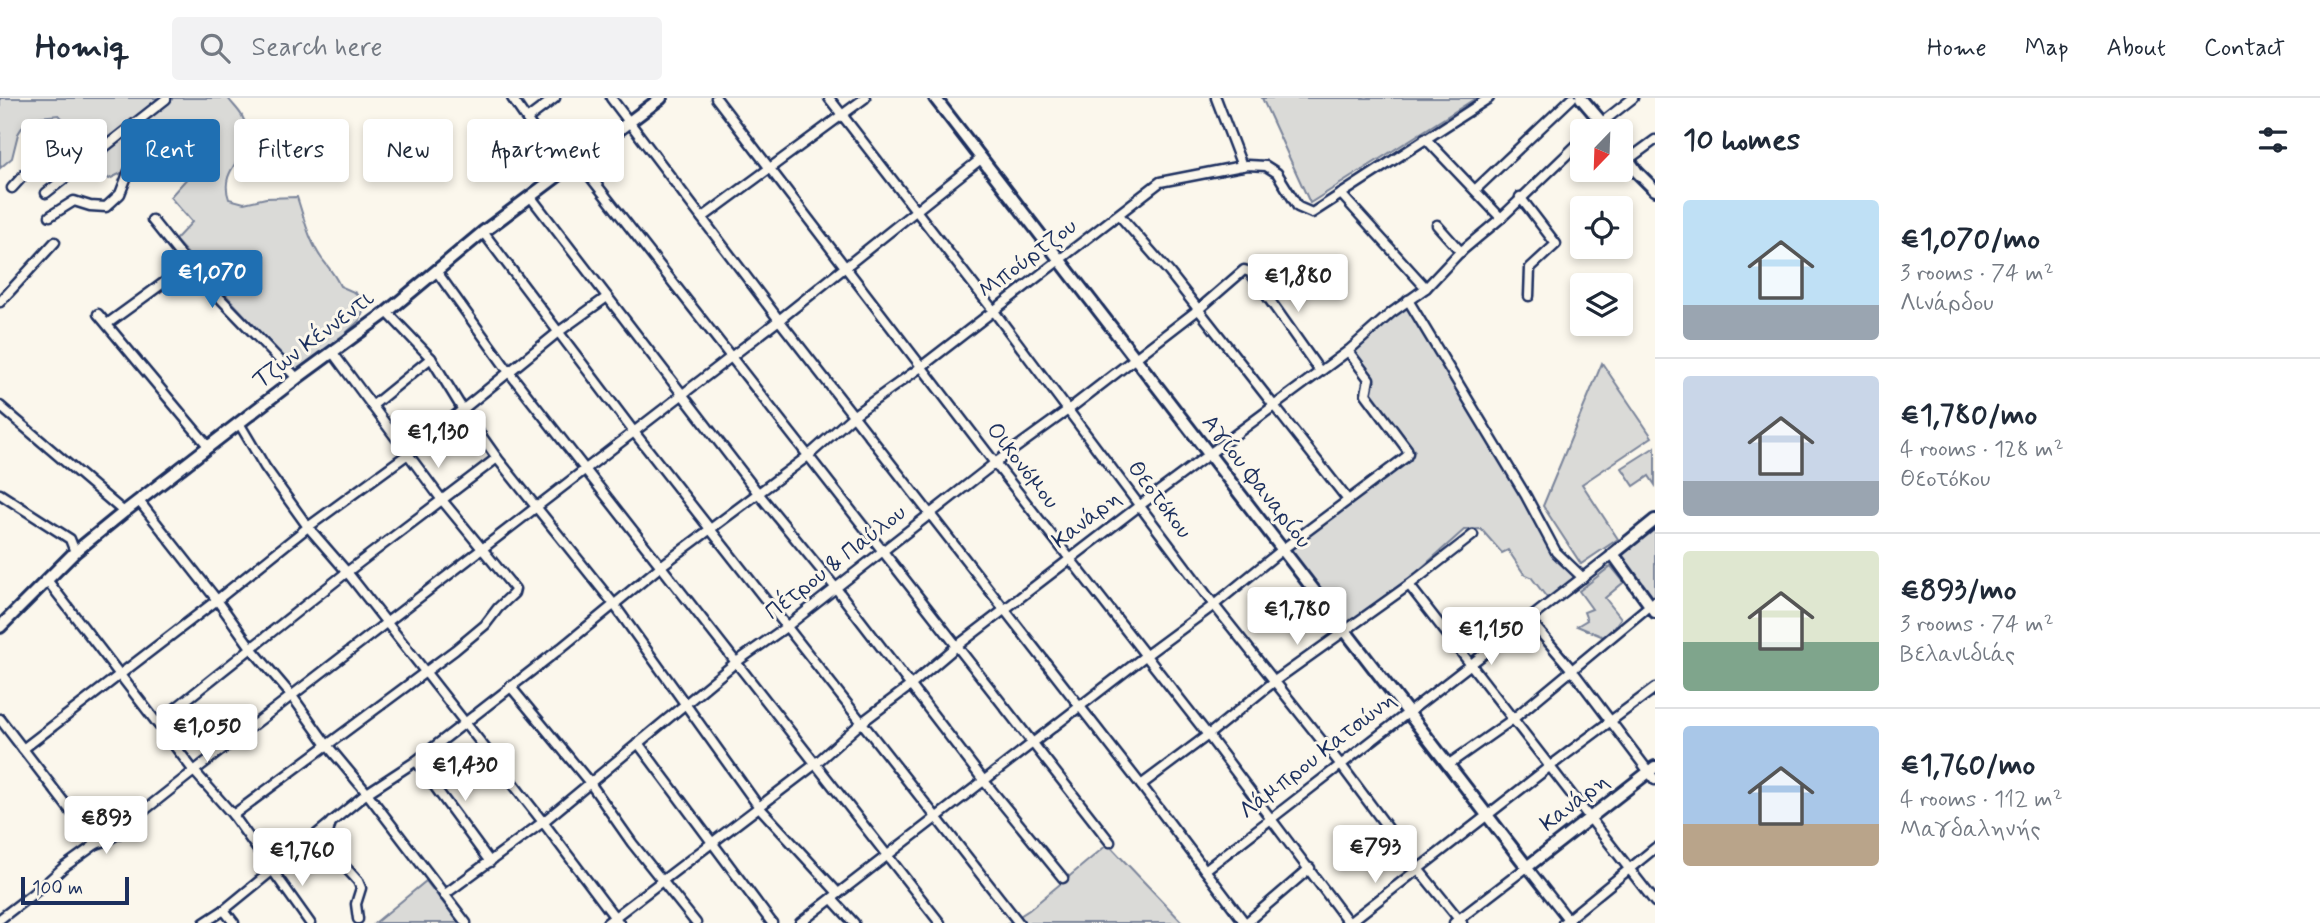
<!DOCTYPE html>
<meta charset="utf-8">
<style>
:root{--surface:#fff;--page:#f2f2f3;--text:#1f2937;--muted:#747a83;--line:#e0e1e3;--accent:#1f6fb2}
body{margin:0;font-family:Mynerve,sans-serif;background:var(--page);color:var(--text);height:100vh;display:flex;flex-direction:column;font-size:26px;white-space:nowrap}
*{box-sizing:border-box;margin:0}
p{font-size:23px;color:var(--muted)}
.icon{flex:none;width:38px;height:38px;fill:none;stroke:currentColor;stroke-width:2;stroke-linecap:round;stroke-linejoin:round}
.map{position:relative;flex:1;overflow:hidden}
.details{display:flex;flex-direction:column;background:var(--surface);width:665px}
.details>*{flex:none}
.hud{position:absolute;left:21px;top:21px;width:665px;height:63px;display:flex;gap:14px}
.needle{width:46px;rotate:203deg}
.tools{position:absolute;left:1570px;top:21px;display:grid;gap:14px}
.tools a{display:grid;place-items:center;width:63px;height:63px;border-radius:7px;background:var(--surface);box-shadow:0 4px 10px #0003;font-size:35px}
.scale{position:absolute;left:21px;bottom:18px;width:108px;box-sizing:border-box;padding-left:7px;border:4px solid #1b2f5e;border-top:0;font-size:19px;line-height:24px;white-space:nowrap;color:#1b2f5e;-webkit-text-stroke:5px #fbf7ec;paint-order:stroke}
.price{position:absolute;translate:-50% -60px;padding:0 16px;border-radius:7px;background:#fff;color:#222;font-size:23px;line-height:46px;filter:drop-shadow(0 2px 4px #0008)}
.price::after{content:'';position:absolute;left:50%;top:42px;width:21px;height:16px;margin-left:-10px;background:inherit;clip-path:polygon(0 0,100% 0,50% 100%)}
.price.active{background:var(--accent);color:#fff}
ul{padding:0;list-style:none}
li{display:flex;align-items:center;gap:21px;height:175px;padding:0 28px}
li+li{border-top:2px solid var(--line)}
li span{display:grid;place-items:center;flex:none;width:196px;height:140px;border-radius:7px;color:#555}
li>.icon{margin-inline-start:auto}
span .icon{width:84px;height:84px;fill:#fffc;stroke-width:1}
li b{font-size:30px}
h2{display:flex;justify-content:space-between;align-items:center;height:84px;padding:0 28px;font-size:30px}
.pill{padding:0 24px;border-radius:7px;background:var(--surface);box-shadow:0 4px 10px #0003;font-size:24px;line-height:63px}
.pill.active{background:var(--accent);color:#fff}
header{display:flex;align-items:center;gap:42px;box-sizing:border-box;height:98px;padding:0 35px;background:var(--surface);border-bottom:2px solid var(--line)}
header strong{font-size:33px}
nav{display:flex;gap:38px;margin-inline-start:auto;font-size:24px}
.search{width:490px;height:63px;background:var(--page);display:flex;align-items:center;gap:18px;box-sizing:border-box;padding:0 24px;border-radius:7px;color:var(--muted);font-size:26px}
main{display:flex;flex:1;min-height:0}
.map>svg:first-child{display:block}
.green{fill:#dadad7;stroke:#7a849a;stroke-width:2}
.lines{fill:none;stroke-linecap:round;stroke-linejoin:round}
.street-casing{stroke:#1b2f5e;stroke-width:13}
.secondary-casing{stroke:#1b2f5e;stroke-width:16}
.street{stroke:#fbf7ec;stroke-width:8}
.secondary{stroke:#fbf7ec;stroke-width:10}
.labels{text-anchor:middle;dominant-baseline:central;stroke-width:6;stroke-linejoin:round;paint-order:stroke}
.street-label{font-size:23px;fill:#1b2f5e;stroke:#fbf7ec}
</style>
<header>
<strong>Homiq</strong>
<div class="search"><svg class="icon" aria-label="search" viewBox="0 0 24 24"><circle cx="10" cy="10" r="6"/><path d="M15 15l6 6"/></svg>Search here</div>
<nav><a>Home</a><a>Map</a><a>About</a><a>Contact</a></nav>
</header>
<main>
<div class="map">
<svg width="1655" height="825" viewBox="0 0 1655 825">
<rect width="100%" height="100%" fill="#fbf7ec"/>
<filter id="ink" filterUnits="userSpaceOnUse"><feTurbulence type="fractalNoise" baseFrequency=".0143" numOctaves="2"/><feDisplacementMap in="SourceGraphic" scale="14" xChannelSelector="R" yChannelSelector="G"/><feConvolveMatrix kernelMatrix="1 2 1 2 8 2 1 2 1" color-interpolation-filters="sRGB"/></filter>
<g filter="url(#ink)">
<g class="green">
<path d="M0 0H228C232 6 239 12 242 18 263 58 216 64 229 101L244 105 266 100 297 99C304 120 309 143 322 161 329 170 335 177 340 188L356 195 364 211 360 222 315 264 298 275 175 142 192 124 170 99 191 76 176 60 144 78 132 70 109 81 93 68 88 46 59 17 28 20 18 36 12 60 0 70Z"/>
<path d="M1262 0H1476L1310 105Z"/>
<path d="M1407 206 1522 395 1556 459 1577 479 1548 501 1531 479 1524 476 1508 452 1502 455 1481 431 1464 432 1417 474 1348 525 1286 451 1415 353 1369 293 1375 284 1349 252Z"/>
<path d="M1602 265 1652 339 1582 386 1618 441 1581 466 1543 408Z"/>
<path d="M1655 349V387L1649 378 1634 388 1622 370Z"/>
<path d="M1655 429V499L1653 500 1620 456Z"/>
<path d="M1611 468 1624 484 1605 500 1621 520 1606 540 1577 528 1587 522 1584 514 1592 511 1579 493Z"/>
<path d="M1108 746 1183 825H1009L1029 812Z"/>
<path d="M426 783 459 825H375Z"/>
</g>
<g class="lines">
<g class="street-casing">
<g id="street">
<path d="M512 0 563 74"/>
<path d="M611 0 779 222 1141 687 1245 825"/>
<path d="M716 0 995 365 1208 637 1349 825"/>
<path d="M829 0 993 212 1214 507 1341 667 1419 772 1462 825"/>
<path d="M1216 0 1242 68"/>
<path d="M527 21 555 0"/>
<path d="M1591 33 1633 0"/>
<path d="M1425 40 1501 120"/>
<path d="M1629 61 1655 42"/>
<path d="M578 63 1110 744"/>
<path d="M12 90 32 68"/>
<path d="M1475 92 1572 0"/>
<path d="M46 95 166 1"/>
<path d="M1341 96 1426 190"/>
<path d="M530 98 758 395 835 489 984 683 1063 780"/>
<path d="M1520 99 1556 146 1530 170 1529 198"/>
<path d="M1119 117 1169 174 1348 402"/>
<path d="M50 118 74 103 90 108 106 109 120 96 129 73"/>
<path d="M702 120 865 0"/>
<path d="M152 122 188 167 297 280"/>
<path d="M1437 127 1461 154"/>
<path d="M483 134 634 334 1019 825"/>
<path d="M437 174 509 274 940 825"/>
<path d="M1408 202 1526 398 1556 454 1583 480"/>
<path d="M0 204 55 144"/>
<path d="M387 214 431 260 463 312 497 360 613 505 759 709 838 795"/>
<path d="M98 216 209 349"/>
<path d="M107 226 188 167"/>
<path d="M0 308 124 414"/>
<path d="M372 308 431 260"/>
<path d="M239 325 265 369 308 429 347 474 543 724 619 825"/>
<path d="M0 396 70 441 75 454"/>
<path d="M139 403 217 502 252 551 292 598 327 647 367 695 466 825"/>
<path d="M47 482 194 673 233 717 310 825"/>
<path d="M1409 487 1655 804"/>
<path d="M1529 521 1572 572 1655 682"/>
<path d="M510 588 590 685 632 745 696 825"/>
<path d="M0 621 96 746"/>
<path d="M157 625 347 474 497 360"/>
<path d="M638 645 772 825"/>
<path d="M23 651 217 502 308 429 408 356 557 235 607 199"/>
<path d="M416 663 490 764"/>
<path d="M1449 666 1513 621 1655 503"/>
<path d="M1141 687 1208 637 1276 582 1409 487 1473 437"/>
<path d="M233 717 455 552 485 527 498 510 514 495 515 491 442 402 333 255"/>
<path d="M331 724 327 739 336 759 358 783 361 790 356 806 358 821"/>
<path d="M1205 772 1613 456"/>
<path d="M444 797 543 724 735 565 786 529 995 365 1068 312 1199 211 1244 172 1250 174 1319 272"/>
<path d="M832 801 854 825"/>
<path d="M224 812 234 825"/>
<path d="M0 821 43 788 64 769 96 746 105 743 123 733 146 711 194 673 779 222 982 60"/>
<path d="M204 825 224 812 367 695 416 663 561 550 661 468 808 358 854 317 921 269 1160 84 1247 67 1266 68 1277 75 1298 109 1312 115 1489 0"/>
<path d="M607 825 814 667 861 625 910 588 957 548 1139 408 1348 253 1391 215 1426 190 1458 156 1501 120 1582 42"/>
<path d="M800 825 1145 558 1214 507 1283 451 1406 359 1408 355 1407 351 1366 296 1369 281 1348 253"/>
<path d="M1246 825 1310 770"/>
<path d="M1349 825 1549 669 1655 590"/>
<path d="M1454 825 1527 769 1571 825"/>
<path d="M1563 825 1655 750"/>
</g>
</g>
<g class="secondary-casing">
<g id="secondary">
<path d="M935 0 1527 769 1655 669"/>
<path d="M1581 0 1609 33"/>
<path d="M1620 49 1637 74 1655 92"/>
<path d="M1655 422 1613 456 1655 514"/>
<path d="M0 529 75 454 124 414 297 280 387 214 483 134 661 0"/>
</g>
</g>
<use href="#street" class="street"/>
<use href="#secondary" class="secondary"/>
</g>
</g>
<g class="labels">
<g class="street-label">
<text transform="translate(1028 161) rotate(-37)">Μπούρτζου</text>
<text transform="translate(314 242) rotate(-37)">Τζων Κέννεντι</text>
<text transform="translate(1022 368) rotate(52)">Οικονόμου</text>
<text transform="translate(1256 384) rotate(52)">Αγίου Φαναρίου</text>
<text transform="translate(1159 402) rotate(53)">Θεοτόκου</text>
<text transform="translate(1087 422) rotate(-38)">Κανάρη</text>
<text transform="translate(836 465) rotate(-38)">Πέτρου &amp; Παύλου</text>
<text transform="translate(1318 658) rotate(-38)">Λάμπρου Κατσώνη</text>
<text transform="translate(1575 705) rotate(-38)">Κανάρη</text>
</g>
</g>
</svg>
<div class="tools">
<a><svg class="needle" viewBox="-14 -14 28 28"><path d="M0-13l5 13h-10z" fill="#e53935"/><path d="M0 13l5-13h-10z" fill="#747a83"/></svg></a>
<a><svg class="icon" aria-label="locate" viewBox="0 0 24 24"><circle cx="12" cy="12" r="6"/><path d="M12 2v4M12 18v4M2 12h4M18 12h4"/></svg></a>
<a><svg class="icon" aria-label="layers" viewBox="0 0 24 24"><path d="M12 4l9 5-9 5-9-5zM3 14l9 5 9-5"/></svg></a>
</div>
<div class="scale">100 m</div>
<b class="price active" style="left:212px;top:212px">€1,070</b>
<b class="price" style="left:1298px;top:216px">€1,880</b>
<b class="price" style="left:438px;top:372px">€1,130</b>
<b class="price" style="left:1297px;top:549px">€1,780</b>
<b class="price" style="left:1491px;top:569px">€1,150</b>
<b class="price" style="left:207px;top:666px">€1,050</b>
<b class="price" style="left:465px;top:705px">€1,430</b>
<b class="price" style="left:106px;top:758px">€893</b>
<b class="price" style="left:1375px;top:787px">€793</b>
<b class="price" style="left:302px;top:790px">€1,760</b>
<div class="hud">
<a class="pill">Buy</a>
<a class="pill active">Rent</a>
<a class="pill">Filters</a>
<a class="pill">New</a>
<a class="pill">Apartment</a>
</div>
</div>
<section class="details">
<h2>10 homes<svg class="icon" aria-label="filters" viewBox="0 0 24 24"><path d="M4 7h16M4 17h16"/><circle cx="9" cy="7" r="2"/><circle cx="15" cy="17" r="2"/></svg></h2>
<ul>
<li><span style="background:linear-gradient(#bfe0f5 75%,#9aa5b1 0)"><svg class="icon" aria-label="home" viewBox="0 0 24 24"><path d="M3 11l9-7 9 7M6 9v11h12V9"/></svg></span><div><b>€1,070/mo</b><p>3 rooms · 74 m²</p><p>Λινάρδου</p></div></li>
<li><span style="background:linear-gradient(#c9d6e8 75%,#9aa5b1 0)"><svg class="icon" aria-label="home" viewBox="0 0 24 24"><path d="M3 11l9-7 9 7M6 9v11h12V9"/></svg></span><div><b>€1,780/mo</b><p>4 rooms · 128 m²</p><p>Θεοτόκου</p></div></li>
<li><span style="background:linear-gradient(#dfe7d0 65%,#7fa58c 0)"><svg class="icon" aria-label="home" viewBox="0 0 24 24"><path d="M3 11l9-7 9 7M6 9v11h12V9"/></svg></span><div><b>€893/mo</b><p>3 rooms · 74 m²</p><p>Βελανιδιάς</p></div></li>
<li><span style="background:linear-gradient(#a9c7e8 70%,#b9a48a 0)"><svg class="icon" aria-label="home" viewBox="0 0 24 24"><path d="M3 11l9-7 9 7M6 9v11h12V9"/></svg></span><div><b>€1,760/mo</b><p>4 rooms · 112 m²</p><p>Μαγδαληνής</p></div></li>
</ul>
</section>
</main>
